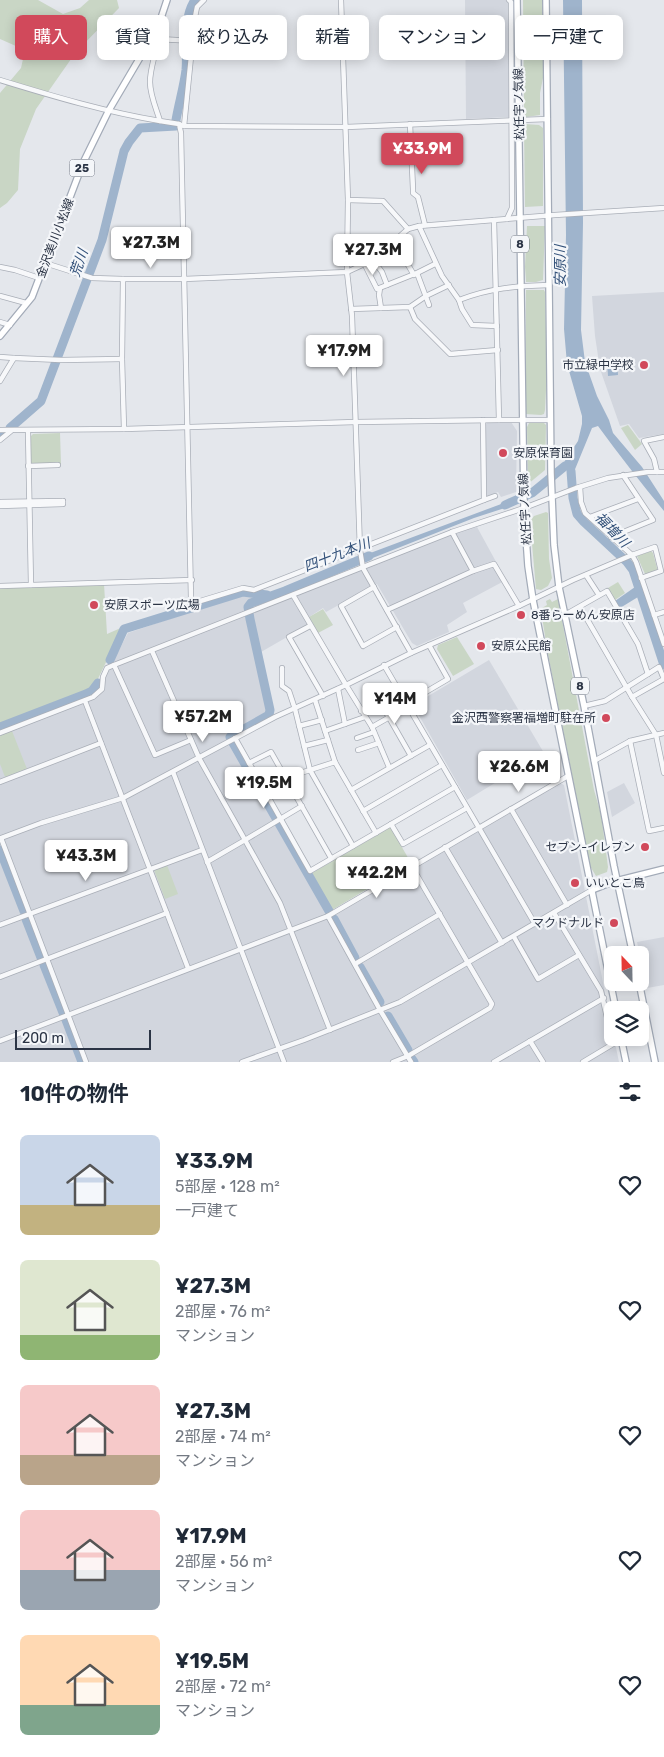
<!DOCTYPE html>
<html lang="ja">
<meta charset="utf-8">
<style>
:root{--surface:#fff;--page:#f2f2f3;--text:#1f2937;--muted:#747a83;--accent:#d1495b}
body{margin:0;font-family:Rubik,"Noto Sans JP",sans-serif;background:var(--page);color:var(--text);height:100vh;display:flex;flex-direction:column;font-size:19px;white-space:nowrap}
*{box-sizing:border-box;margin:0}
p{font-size:16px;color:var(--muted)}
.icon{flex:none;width:28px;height:28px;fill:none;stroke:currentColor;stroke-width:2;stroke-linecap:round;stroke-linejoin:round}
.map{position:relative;height:1062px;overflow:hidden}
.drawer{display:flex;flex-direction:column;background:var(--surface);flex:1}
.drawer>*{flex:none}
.guide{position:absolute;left:15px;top:15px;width:635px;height:45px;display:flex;gap:10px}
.needle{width:32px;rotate:338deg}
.tools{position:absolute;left:604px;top:946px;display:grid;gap:10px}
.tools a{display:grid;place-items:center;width:45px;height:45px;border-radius:8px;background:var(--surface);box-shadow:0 2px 12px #0003;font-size:25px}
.scale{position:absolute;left:15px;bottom:12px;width:136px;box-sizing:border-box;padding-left:5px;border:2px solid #2b3445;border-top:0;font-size:14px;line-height:18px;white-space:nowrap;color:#2b3445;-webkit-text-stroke:4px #f4f6f9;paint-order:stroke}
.price{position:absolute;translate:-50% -42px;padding:0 11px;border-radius:5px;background:#fff;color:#222;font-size:16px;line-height:32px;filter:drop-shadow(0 1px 2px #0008)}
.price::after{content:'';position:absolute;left:50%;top:30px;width:15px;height:11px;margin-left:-8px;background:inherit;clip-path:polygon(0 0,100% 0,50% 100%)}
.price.active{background:var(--accent);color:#fff}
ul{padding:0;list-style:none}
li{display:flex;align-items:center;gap:15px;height:125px;padding:0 20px}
li span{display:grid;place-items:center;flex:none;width:140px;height:100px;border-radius:8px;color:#555}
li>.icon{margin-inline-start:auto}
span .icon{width:60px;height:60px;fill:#fffc;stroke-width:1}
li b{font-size:21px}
h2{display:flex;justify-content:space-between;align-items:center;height:60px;padding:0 20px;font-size:21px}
.pill{padding:0 18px;border-radius:8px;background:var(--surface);box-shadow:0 2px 12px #0003;font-size:18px;line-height:45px}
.pill.active{background:var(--accent);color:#fff}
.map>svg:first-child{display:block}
.built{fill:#d2d6de}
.green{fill:#c9d6c5}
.water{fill:#9fb4cc}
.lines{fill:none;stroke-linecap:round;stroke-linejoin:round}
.river{stroke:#9fb4cc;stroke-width:9}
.minor-casing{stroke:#a9aeb7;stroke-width:6}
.major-casing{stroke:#a3abb8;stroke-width:8}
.minor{stroke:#f7f8fa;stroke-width:4.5}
.major{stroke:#fff;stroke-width:5.5}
.poi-dot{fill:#d1495b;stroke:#f4f6f9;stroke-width:2}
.labels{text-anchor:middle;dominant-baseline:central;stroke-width:4.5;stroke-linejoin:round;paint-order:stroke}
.shield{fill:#f4f6f9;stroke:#676e7b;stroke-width:1}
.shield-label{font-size:11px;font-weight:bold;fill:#2b3445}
.street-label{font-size:12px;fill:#2b3445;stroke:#f4f6f9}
.poi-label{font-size:12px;fill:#2b3445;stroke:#f4f6f9;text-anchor:start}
.water-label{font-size:14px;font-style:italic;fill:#34527a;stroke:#f4f6f9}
</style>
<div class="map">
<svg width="664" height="1062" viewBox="0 0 664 1062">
<rect width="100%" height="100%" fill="#e4e7ec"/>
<g class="built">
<path d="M465 0H506L508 2 509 117 466 119Z"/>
<path d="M664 292V434L639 438 629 424 620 426 600 369 595 336 592 296Z"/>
<path d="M511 422 517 431 516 492 501 497 498 492 487 496 485 425 487 423Z"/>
<path d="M477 527 506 580 463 603 467 612 447 625 449 632 417 646 412 643 377 584 326 612 323 608 306 619 308 625 261 652 272 712 269 716 236 736 333 915 560 783 564 785 612 1028V1038H614L619 1062H0V735L82 703 103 690 105 685V676L128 633 243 594 288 599 460 531Z"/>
<path d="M489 660 544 753 467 800 413 705Z"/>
<path d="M624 783 635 803 612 817 607 792Z"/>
<path d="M664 937V985L647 988 637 942Z"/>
</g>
<g class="green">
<path d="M0 0H38L63 14 80 8 89 0H117L119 8 76 52 36 109 20 149 18 190 7 203 0 208V93L21 68 25 50 0 39Z"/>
<path d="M523 0H542L544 73 540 93V115L526 117 524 113Z"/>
<path d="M525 124 539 125 543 128V206L525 207 524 129Z"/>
<path d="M527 226H545L543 280 536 282H526V280L525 267Z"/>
<path d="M526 290H544L545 292 547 371 545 410 544 414 541 415 525 414Z"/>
<path d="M529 423H544L546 425 545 470 528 484 527 427Z"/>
<path d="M628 425 642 444 635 450 621 428Z"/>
<path d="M60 433 61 464 31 465 30 437 33 434Z"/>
<path d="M546 512 548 513 549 559 552 578 548 586 541 590 536 589 530 521 534 516Z"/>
<path d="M651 551 653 553 657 568V570L645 574 637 556Z"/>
<path d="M618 582 625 593 615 600 608 588Z"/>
<path d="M104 584 107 634 123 627 94 687 91 690 0 725V586Z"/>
<path d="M550 599 552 602 558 599 594 790 601 814 608 867 607 872 596 876 590 866 547 649 541 610 542 608 547 605 546 601Z"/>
<path d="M323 609 333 625 318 633 309 617Z"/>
<path d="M457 637 474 664 453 676 437 649 438 645Z"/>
<path d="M12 731 27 769 5 777 0 764V735Z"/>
<path d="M389 828H391L411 863 332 910 312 873Z"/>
<path d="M167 865 178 894 165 899 154 870Z"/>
</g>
<g class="water">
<path d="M563 0H582L583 223 581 330 585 362 597 396 609 420 613 433 642 467 664 501V511C641 483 619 455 598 426L592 428 571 479 573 482 569 484 567 469H564L560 474 557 473 578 441 582 424V416L567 364 564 329 566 235Z"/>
<path d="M617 358 618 375 608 376 607 359Z"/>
<path d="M517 498 514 505 474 518 365 561V555Z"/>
<path d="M635 587 638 597 620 608 615 601Z"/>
</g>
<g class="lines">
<g class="river">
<path d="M176 120C179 103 184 86 186 70 188 48 182 19 195 0"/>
<path d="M10 428 41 401 102 240 124 151 129 142 140 128 176 126"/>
<path d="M0 436 2 435"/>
<path d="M571 471 573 498 577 514 584 522 627 562 633 570 664 665"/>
<path d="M505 505 532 493 565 466"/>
<path d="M110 660 124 629 243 592 267 595"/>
<path d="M0 727 86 694 92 691 98 683"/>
<path d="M230 737 269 715 270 710 250 619 248 607 251 603 285 591 369 556"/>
<path d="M233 743 329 911"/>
<path d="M0 850 24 911"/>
<path d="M26 919 42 960"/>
<path d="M334 919 355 958"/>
<path d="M44 965 64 1015"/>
<path d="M360 967 380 1002"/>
<path d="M388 1016 408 1050"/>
<path d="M66 1020 82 1062"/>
<path d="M412 1059 414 1062"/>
</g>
<g class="minor-casing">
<g id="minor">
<path d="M341 0 348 200 383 201 408 229 419 226 555 215 664 208"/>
<path d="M158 27C160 46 150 64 150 82 150 95 156 108 160 121L179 124 181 133 191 599 193 602H197L243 588 254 590 484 500 483 420"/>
<path d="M159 39 193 41"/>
<path d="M0 80C52 96 106 112 160 121"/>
<path d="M179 124 184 126 346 127 548 119"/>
<path d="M410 124 413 189V193L418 197 425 225"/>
<path d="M184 126 195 17 197 7 204 0"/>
<path d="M348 200 347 272 352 316 360 550 363 568 411 653 519 606"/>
<path d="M507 219 512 208 511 2 509 0"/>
<path d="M494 220 499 420H550"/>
<path d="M419 226 442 276 459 300C490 288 516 286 549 285"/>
<path d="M379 237 397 239 404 258 414 275"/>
<path d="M373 260 382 272 387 285"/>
<path d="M45 263 92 278 123 279"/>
<path d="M365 265 377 289 417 273 435 264"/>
<path d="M0 267 15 270 39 278"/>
<path d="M417 273 429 305"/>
<path d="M380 288 379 295 381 308"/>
<path d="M0 296 26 303"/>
<path d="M459 300 462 309 472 325 497 326"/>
<path d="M410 307 426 296 449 285"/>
<path d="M351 309 410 307 415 319 450 354 498 350"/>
<path d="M0 322 10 325"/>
<path d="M0 357 14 358 0 381"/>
<path d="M14 358 61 360 122 359"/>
<path d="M124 429 122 359 123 279H184L347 272 373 260 408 229"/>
<path d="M0 430 124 429 356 422 499 420"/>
<path d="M28 431 31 585"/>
<path d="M0 440 11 431"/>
<path d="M28 466 58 465"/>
<path d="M657 472 654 459 644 441 664 437"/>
<path d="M580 487 581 502 585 513 632 555 655 547 661 571 641 578"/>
<path d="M484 500 495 496"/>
<path d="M0 502 63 501"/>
<path d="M0 506 63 504V501"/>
<path d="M590 517 638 499"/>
<path d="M452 532 473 571 494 564 519 606 573 580 632 555 636 562 664 644"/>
<path d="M611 537 653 520 623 475"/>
<path d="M586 575 599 595"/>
<path d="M0 586 192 580"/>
<path d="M374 587 341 606 363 646 397 627"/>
<path d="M580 607 632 697 656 735 664 773"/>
<path d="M387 610 473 571"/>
<path d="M565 614 570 612 607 591 638 644 648 674"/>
<path d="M654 615 664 612"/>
<path d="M310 626 289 637 323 696"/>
<path d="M152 651 199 758 245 840 207 862"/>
<path d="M114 665 155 755 191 740"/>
<path d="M384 665 535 924"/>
<path d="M282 668V686L289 691 295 709 310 770 353 846"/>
<path d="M338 689 345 724"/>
<path d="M315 700 335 762"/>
<path d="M379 700 411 756"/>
<path d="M85 701 188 968"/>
<path d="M407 703 448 679 429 645"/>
<path d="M584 706 605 701 659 667 664 679 632 697"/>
<path d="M361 711 398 689"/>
<path d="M299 726 322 720"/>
<path d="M372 727 409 706"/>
<path d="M325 731 365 717"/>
<path d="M0 733 93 697 102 689 103 677 107 668 114 665 452 532 524 508 576 488 608 478 648 472H664"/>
<path d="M235 738 310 871 455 787"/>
<path d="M357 738 374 732"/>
<path d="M630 741 649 831 664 828"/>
<path d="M304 746 328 740"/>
<path d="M358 750 379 743"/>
<path d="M594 761 630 741 664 733"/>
<path d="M249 763 271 752 331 858"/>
<path d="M389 767 372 727 346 685 411 653"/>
<path d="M173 772 284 1062"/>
<path d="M285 778 335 762 376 833"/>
<path d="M0 782 101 743"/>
<path d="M351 790 430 745"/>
<path d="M302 806 245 840 280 903 330 1030"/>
<path d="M511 809 567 905"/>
<path d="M363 811 442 765"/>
<path d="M391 824 403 844 467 808"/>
<path d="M445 847 502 943"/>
<path d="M554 913 601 991 613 1044 583 1062"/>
<path d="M328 916 380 1010 411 1062"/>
<path d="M0 925 202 850"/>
<path d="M514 937 538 979 579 955"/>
<path d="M355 964 440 914"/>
<path d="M0 977 167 913"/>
<path d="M0 1041 328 916 568 776"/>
<path d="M530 1041 543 1062"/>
<path d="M86 1062 1 838 41 823 123 798 275 717 346 685 293 595"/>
<path d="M242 1062 304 1040 400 1002 592 890"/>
<path d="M393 1062 408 1056 490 1008 492 1004 412 867"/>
<path d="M494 1062 604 998"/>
</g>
</g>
<g class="major-casing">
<g id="major">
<path d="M517 0 524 508 528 566 533 600 616 1010"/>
<path d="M546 0 551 473 554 545 559 587 584 706 614 866 633 955"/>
<path d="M0 336 32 297 83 163 109 110 158 27 167 0"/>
<path d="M592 890 612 882 664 869"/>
<path d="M639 982 655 1062"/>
<path d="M621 1038 626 1062"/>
</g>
</g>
<use href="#minor" class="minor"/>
<use href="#major" class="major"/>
</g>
<g class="poi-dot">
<circle cx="644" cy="365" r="5"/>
<circle cx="503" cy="453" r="5"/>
<circle cx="94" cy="605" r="5"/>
<circle cx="521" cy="615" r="5"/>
<circle cx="481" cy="646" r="5"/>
<circle cx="606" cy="718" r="5"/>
<circle cx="645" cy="847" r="5"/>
<circle cx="575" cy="883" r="5"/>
<circle cx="614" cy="923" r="5"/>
</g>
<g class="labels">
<g class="shield">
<rect x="69.5" y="159.5" width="25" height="17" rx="4"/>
<rect x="511" y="235.5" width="18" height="17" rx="4"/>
<rect x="571" y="677.5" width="18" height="17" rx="4"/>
</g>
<g class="shield-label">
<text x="82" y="168">25</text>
<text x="520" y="244">8</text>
<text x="580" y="686">8</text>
</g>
<g class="street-label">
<text transform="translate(519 104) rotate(-91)">松任宇ノ気線</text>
<text transform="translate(55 238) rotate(-69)">金沢美川小松線</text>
<text transform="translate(525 509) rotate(-93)">松任宇ノ気線</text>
</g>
<g class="poi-label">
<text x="634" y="365" text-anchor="end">市立緑中学校</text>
<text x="513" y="453">安原保育園</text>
<text x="104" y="605">安原スポーツ広場</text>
<text x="531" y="615">8番らーめん安原店</text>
<text x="491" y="646">安原公民館</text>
<text x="596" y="718" text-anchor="end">金沢西警察署福増町駐在所</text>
<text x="635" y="847" text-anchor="end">セブン-イレブン</text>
<text x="585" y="883">いいとこ鳥</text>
<text x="604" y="923" text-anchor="end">マクドナルド</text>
</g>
<g class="water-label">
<text transform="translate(79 263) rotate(-71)">荒川</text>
<text transform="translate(560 266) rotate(-90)">安原川</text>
<text transform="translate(612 530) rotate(46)">福増川</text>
<text transform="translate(337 555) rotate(-21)">四十九本川</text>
</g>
</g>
</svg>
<div class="tools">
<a><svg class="needle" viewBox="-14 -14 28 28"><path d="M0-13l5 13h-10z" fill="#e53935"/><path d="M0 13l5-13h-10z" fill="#747a83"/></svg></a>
<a><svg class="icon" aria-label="layers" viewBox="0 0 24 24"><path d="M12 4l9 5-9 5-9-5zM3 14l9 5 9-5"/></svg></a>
</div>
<div class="scale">200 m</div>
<b class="price active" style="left:422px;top:175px">¥33.9M</b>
<b class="price" style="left:151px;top:269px">¥27.3M</b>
<b class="price" style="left:373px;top:276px">¥27.3M</b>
<b class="price" style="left:344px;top:377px">¥17.9M</b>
<b class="price" style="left:395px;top:725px">¥14M</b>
<b class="price" style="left:203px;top:743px">¥57.2M</b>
<b class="price" style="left:519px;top:793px">¥26.6M</b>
<b class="price" style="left:264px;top:809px">¥19.5M</b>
<b class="price" style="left:86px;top:882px">¥43.3M</b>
<b class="price" style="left:377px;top:899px">¥42.2M</b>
<div class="guide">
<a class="pill active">購入</a>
<a class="pill">賃貸</a>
<a class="pill">絞り込み</a>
<a class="pill">新着</a>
<a class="pill">マンション</a>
<a class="pill">一戸建て</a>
</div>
</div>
<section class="drawer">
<h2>10件の物件<svg class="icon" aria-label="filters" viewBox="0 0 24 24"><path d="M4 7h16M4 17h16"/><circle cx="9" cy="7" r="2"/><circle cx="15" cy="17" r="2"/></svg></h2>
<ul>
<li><span style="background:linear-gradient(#c9d6e8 70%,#c2b280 0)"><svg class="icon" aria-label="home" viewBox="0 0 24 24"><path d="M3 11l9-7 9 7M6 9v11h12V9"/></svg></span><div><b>¥33.9M</b><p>5部屋 · 128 m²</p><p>一戸建て</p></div><svg class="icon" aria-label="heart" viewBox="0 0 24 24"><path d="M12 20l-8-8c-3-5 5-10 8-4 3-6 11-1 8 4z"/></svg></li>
<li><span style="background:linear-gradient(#dfe7d0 75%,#8fb573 0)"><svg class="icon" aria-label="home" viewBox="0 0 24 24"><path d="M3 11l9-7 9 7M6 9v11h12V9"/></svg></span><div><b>¥27.3M</b><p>2部屋 · 76 m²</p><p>マンション</p></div><svg class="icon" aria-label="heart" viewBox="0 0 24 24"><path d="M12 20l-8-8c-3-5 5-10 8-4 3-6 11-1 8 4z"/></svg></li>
<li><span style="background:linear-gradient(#f6c9c9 70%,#b9a48a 0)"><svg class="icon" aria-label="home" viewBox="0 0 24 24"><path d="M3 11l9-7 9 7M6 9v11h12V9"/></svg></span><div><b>¥27.3M</b><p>2部屋 · 74 m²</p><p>マンション</p></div><svg class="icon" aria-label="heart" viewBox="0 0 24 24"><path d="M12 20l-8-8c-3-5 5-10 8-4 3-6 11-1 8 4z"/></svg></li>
<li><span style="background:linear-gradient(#f6c9c9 60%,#9aa5b1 0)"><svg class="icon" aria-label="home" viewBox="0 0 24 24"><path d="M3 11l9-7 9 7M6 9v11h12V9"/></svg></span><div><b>¥17.9M</b><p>2部屋 · 56 m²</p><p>マンション</p></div><svg class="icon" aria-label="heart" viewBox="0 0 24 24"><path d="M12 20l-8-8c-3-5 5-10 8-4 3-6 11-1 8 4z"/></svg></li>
<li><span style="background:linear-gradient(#ffd9b3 70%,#7fa58c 0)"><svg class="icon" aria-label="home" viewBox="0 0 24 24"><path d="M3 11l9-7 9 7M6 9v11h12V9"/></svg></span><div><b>¥19.5M</b><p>2部屋 · 72 m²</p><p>マンション</p></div><svg class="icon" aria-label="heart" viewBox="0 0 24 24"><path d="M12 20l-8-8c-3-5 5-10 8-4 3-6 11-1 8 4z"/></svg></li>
</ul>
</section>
